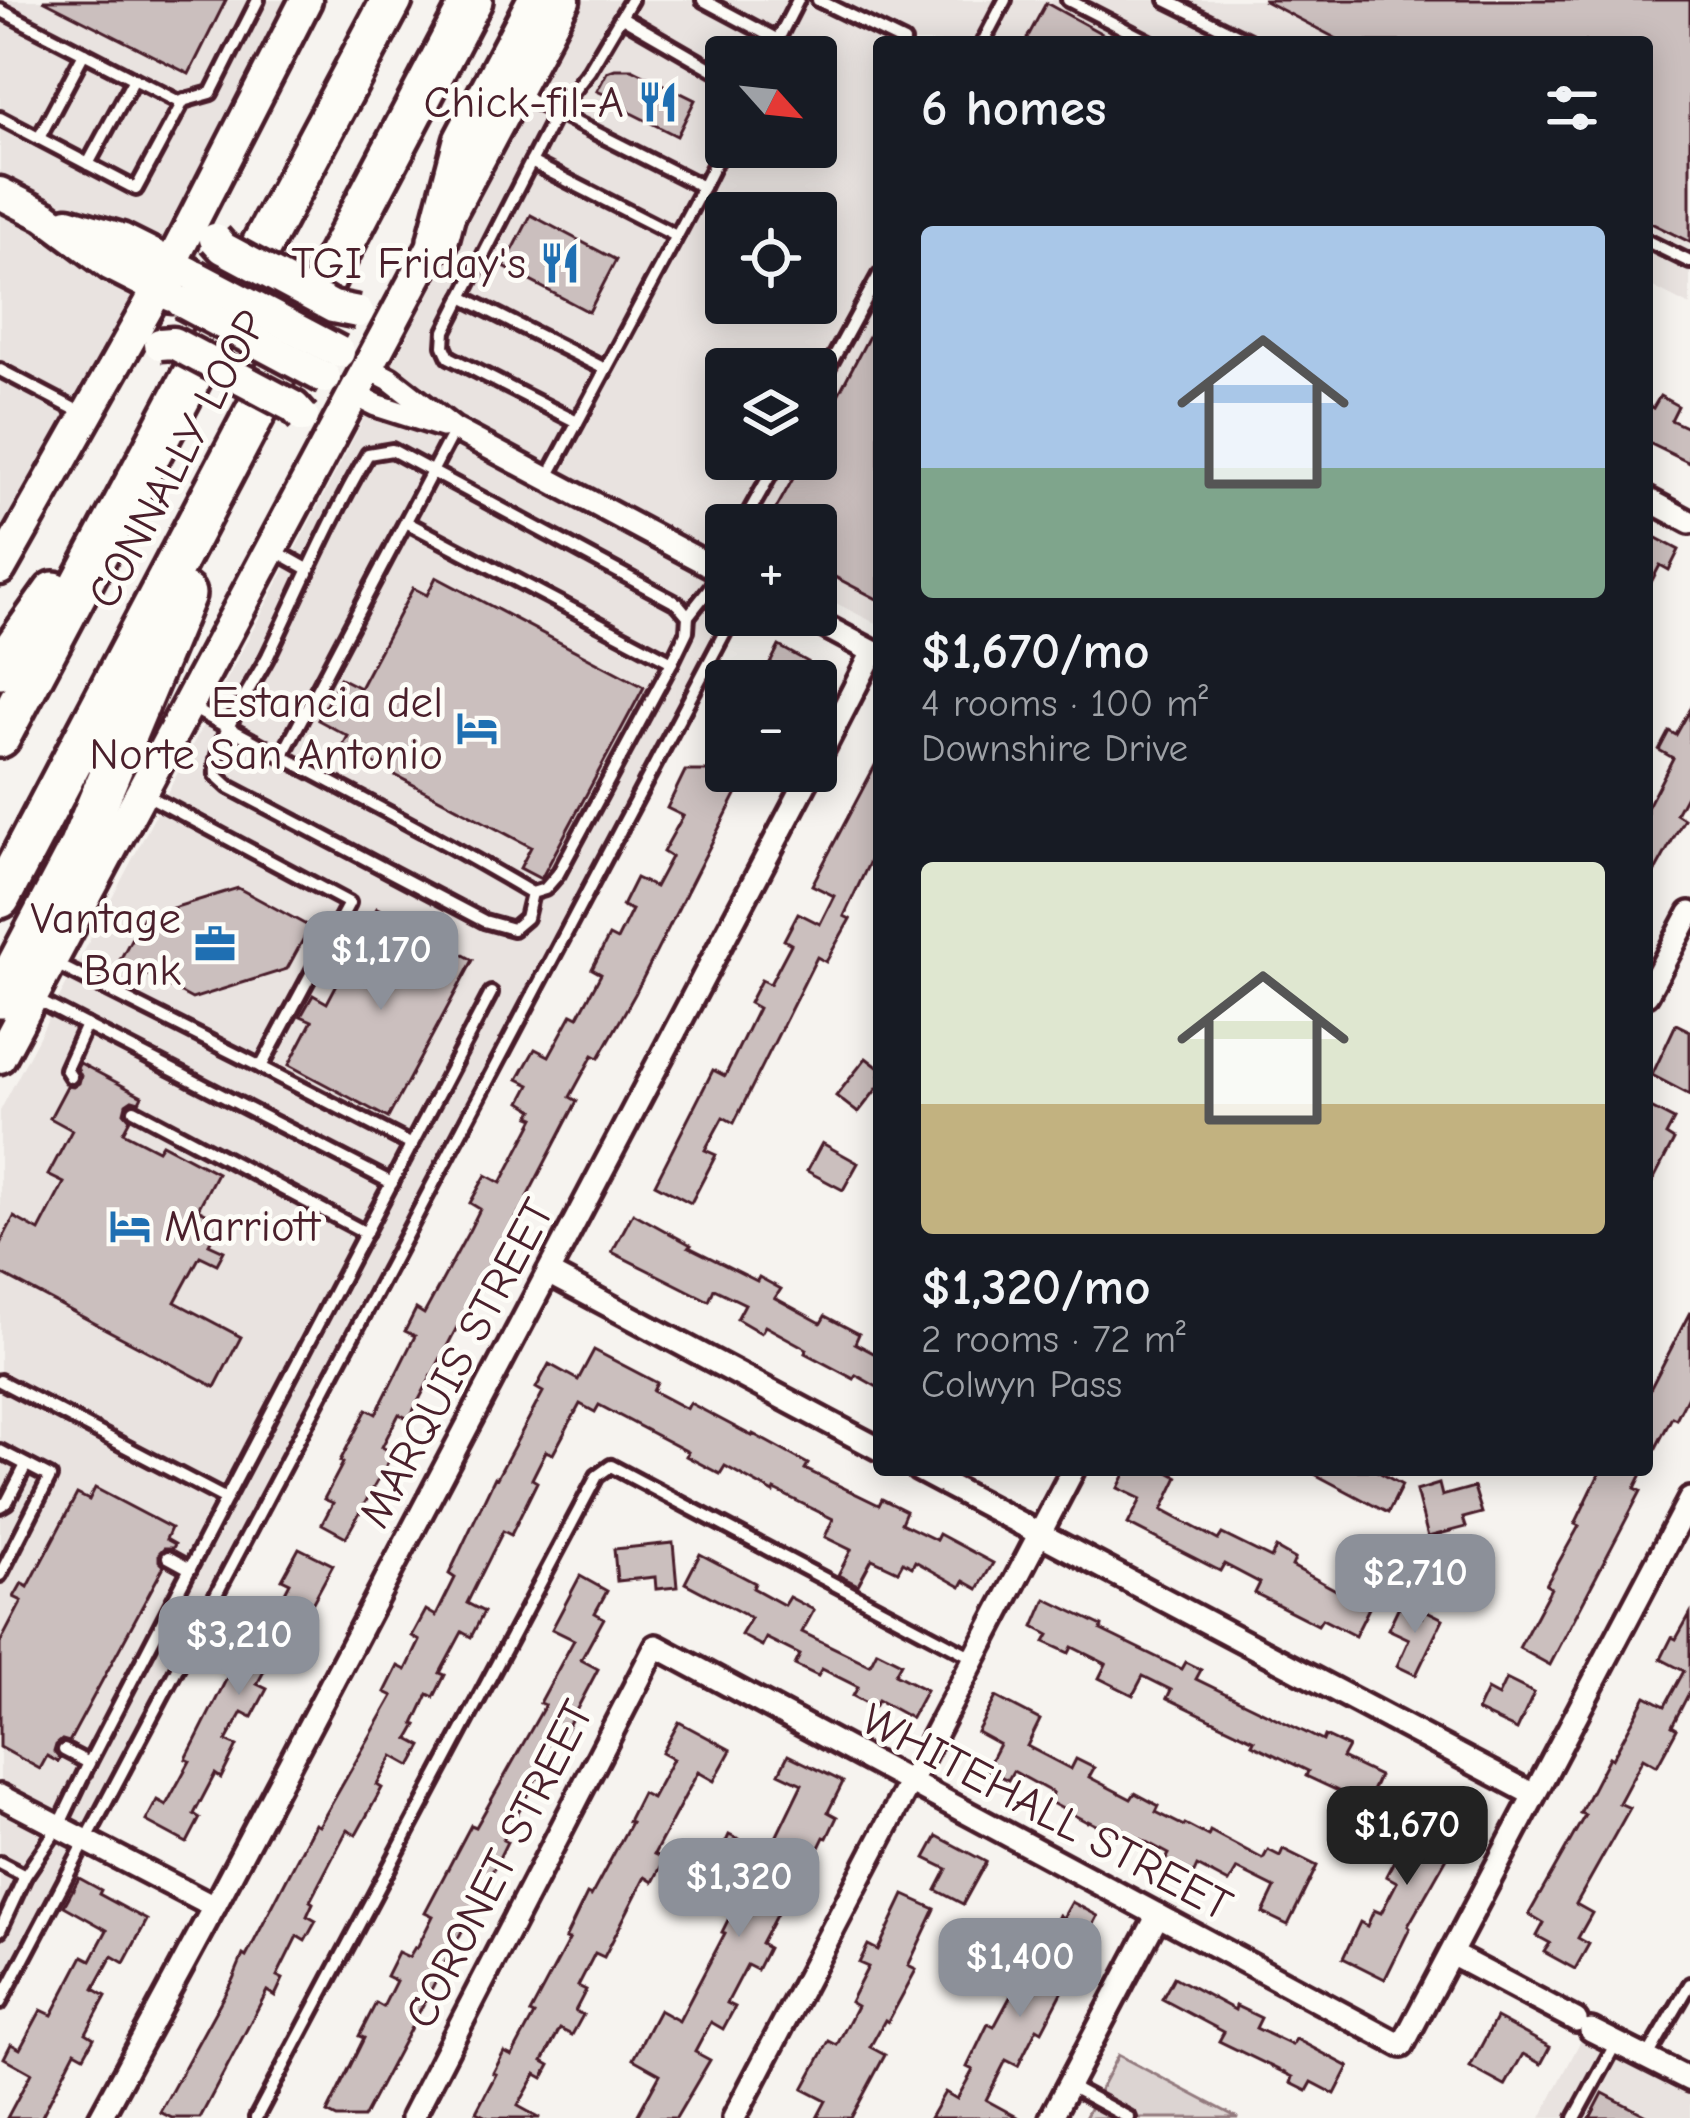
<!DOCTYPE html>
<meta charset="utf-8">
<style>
:root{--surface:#171b24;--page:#20242c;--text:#f1f3f6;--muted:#9ea1a6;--accent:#8c9099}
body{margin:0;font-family:"Comic Neue",sans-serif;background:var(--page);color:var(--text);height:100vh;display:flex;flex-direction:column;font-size:45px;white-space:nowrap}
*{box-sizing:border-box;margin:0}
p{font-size:39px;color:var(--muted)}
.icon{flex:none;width:66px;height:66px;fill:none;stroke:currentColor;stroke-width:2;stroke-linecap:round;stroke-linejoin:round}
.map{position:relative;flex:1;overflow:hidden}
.panel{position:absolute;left:873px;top:36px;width:780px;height:1440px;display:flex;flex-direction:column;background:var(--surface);border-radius:12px;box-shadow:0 6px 30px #0003}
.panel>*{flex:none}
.needle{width:78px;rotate:117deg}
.buttons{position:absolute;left:705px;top:36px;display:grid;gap:24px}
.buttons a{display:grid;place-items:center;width:132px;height:132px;border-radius:12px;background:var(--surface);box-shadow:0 6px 30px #0003;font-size:60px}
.price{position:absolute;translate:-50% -102px;padding:0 27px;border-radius:24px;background:var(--accent);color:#fff;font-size:39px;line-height:78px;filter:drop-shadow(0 3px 6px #0008)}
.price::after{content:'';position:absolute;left:50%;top:72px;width:36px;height:27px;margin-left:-18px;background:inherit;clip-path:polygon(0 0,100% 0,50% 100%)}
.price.on{background:#222;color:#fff}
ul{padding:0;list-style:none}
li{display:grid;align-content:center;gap:24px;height:636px;padding:0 48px}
li span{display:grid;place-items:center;height:372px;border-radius:12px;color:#555}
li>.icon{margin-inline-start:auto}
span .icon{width:216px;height:216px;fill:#fffc;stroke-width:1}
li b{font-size:51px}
h2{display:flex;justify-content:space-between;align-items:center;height:144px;padding:0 48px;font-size:51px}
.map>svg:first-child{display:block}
.built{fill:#e9e3e0;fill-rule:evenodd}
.green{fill:#dcd4d2;stroke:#937a7e;stroke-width:3}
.building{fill:#cbbfbe;stroke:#4a1f2b;stroke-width:3}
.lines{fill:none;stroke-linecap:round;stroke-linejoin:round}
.service-casing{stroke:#4a1f2b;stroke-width:20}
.minor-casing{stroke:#4a1f2b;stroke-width:30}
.secondary-casing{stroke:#4a1f2b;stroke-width:39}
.motorway-casing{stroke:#4a1f2b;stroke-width:48}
.service{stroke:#fdfcf7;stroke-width:10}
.minor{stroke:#fdfcf7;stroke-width:21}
.secondary{stroke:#fdfcf7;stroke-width:30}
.motorway{stroke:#fdfcf7;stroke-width:39}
.secondary-bridge-casing{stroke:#4a1f2b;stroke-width:39;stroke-linecap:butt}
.secondary-bridge{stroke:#fdfcf7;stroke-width:30}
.labels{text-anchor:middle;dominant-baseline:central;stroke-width:10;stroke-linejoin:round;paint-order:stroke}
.poi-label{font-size:45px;fill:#4a1f2b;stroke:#fdfcf7;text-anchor:end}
.street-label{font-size:45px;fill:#4a1f2b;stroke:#fdfcf7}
</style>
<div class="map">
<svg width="1690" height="2118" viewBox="0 0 1690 2118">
<rect width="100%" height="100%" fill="#f6f3ef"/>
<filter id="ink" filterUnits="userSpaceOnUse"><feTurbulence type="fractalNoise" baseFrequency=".00833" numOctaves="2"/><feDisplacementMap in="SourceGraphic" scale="24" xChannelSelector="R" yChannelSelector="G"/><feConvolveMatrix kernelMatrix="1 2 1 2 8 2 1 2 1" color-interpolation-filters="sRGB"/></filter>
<g filter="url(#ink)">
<g class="built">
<path d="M0 0H292L0 542Z"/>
<path d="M584 0H1690V306L1647 284V42H879V625L816 593V525H726V613L0 1988V1111ZM726 57H816V147H726ZM726 213H816V303H726ZM726 369H816V459H726Z"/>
<path d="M1582 2038 1690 2093V2118H1541Z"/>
</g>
<path class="green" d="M1118 2055 1238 2118H1085Z"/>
<g class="building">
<path d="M43 0H226L189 74Z"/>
<path d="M1263 0H1690V242L1647 221V42H1343Z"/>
<path d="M1046 3 1117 42H1025Z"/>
<path d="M615 69H632L695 100 677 136 629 112 626 104 597 91 607 72Z"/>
<path d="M531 215 616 260 589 312 504 267Z"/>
<path d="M879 317V600L816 567V525H767L804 459H816V437Z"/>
<path d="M1660 396 1678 406 1671 420 1690 429V463L1647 442V404L1653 408Z"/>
<path d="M1647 533 1679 550 1669 570 1660 565 1647 590Z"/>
<path d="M436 577 644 687 541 879 520 868 531 847 342 747 348 736 318 720 340 678 360 688 413 588 427 595Z"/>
<path d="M779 646 808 662 798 681H761Z"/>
<path d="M1690 710V788L1676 814 1684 819 1647 886V808L1673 758 1659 750 1669 731 1676 735Z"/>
<path d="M879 758V842L844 916 850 919 826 962 817 957 734 1123 723 1117 705 1150 716 1155 691 1203 655 1184 713 1070 725 1076 758 1008 749 1003 761 980 770 984 791 944 784 940 798 913 820 924 834 896 812 885Z"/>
<path d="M685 771H748L635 994 599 1058 593 1055 570 1097 577 1101 527 1197 534 1200 526 1214 520 1211 490 1267 492 1269 481 1289 478 1287 409 1419 399 1414 382 1447 393 1453 346 1537 322 1524 333 1503 324 1499 343 1463 340 1461 367 1409 376 1414 415 1336 405 1331 416 1309 424 1314 469 1231 480 1209 470 1203 486 1175 501 1183 535 1118 530 1116 534 1110 521 1102 530 1085 518 1079 535 1049 549 1056 572 1014 578 1017 601 974 592 969 609 936 617 940 632 910 622 906 636 878 655 887 671 857 663 852 683 816 667 808Z"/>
<path d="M238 888 310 927 287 969 192 999 120 960 143 917Z"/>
<path d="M377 908 473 960 388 1118 289 1065 312 1021 301 1016 313 995 327 1003Z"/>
<path d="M1676 1024 1690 1031V1095L1652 1075Z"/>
<path d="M866 1058 879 1068V1086L858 1113 836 1096Z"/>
<path d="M80 1063 142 1096 139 1102 132 1100 126 1104 124 1112 130 1119 123 1132 158 1150 162 1144 217 1173 198 1209 221 1221 209 1244 224 1251 217 1264 200 1256 175 1302 241 1337 215 1387 0 1273V1244L14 1217 39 1231 64 1183 48 1175 72 1130 50 1118 67 1086 73 1087 79 1083 81 1076 77 1068Z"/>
<path d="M1647 1106 1674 1120 1666 1135 1674 1140 1647 1192Z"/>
<path d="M822 1143 858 1163 843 1190 807 1171Z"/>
<path d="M633 1213 691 1245 689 1247 757 1281 759 1277 781 1289 775 1298 821 1323 825 1316 859 1334 855 1343 879 1356V1388L856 1375 854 1379 805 1353 807 1349 765 1326 761 1333 737 1319 745 1304 714 1289 709 1301 612 1252Z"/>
<path d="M1690 1312V1392L1676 1419 1672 1417 1647 1465V1395Z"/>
<path d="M594 1350 657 1383 653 1391 687 1409 690 1403 752 1436 753 1434 808 1464 805 1469 879 1505 882 1499 906 1511 901 1523 936 1540 939 1534 993 1563 978 1589 964 1581 961 1587 915 1561 912 1567 903 1562 898 1571 872 1559 858 1585 838 1575 851 1550 825 1537 833 1519 775 1490 774 1493 725 1466 720 1474 686 1456 688 1452 599 1405 595 1412 580 1404 553 1454 546 1451 532 1479 537 1482 511 1535 503 1531 467 1603 484 1612 471 1637 462 1632 440 1673 445 1675 434 1697 428 1694 414 1724 417 1725 409 1739 422 1746 411 1766 393 1756 377 1785 382 1788 356 1835 347 1830 310 1901 313 1903 307 1916 316 1921 305 1941 297 1936 277 1976 283 1979 275 1996 267 1991 200 2118H172L160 2112 233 1979 243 1955 246 1957 315 1824 319 1826 393 1696 385 1692 398 1666 406 1670 420 1641 412 1636 426 1610 436 1616 455 1578 449 1574 495 1477 497 1478 543 1392 536 1388 549 1364 578 1380Z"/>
<path d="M1127 1470H1165L1178 1477 1162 1510 1218 1540 1222 1534 1271 1558 1276 1548 1295 1559 1292 1566 1369 1608 1355 1636 1322 1619 1318 1625 1255 1593 1260 1583 1224 1564 1220 1571 1128 1524 1141 1499 1118 1488Z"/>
<path d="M1307 1470H1375L1402 1485 1388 1513Z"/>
<path d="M1601 1470H1644L1635 1488 1641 1491 1550 1665 1519 1648 1551 1588 1546 1585 1579 1526 1575 1524Z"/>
<path d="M1439 1484 1442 1496 1474 1487 1482 1513 1463 1518 1466 1527 1428 1537 1416 1491Z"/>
<path d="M95 1488 171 1528 166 1539 175 1544 173 1548H164L159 1553V1561L164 1566 69 1742 62 1740 56 1745 54 1752 60 1759 58 1762 47 1756 40 1769 0 1747V1643L22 1601 14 1597 22 1583 28 1587 77 1494 89 1500Z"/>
<path d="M673 1543 677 1587 656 1589 655 1577 617 1581 614 1549Z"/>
<path d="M299 1548 333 1565 284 1656 275 1651 257 1684 267 1689 252 1717 242 1712 226 1741 237 1746 221 1778 215 1774 194 1814 200 1818 187 1843 146 1821 157 1800 166 1805 190 1761 186 1759 242 1648 253 1654 290 1583 282 1579Z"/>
<path d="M700 1554 755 1583 753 1588 784 1605 789 1597 814 1610 802 1632 870 1665 877 1651 901 1663 895 1674 926 1690 911 1718 878 1700 874 1707 853 1696 858 1687 822 1669 818 1676 795 1665 800 1655 766 1638 762 1646 741 1635 751 1618 685 1583Z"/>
<path d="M580 1576 607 1591 595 1613 604 1618 581 1660 598 1669 540 1779 537 1777 503 1840 507 1842 478 1901 363 2118H337L327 2113 364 2038 359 2036 376 2003 383 2007 396 1981 386 1976 398 1952 409 1957 415 1947 417 1948 433 1916 425 1912 471 1825 476 1827 545 1705 540 1703 574 1640 552 1629Z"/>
<path d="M1046 1599 1102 1626 1101 1630 1181 1669 1185 1662 1201 1670 1196 1679 1247 1704 1323 1741 1325 1736 1348 1747 1342 1758 1379 1776 1366 1804 1306 1776 1308 1771 1252 1744 1254 1740 1167 1698 1171 1690 1143 1676 1133 1695 1099 1678 1106 1664 1072 1647 1069 1653 1045 1642 1049 1635 1034 1627Z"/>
<path d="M1399 1606 1422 1617 1425 1610 1443 1619 1416 1675 1397 1666 1409 1639 1388 1629Z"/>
<path d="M1690 1614V1691L1672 1726 1677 1729 1657 1766 1643 1758 1619 1803 1630 1808 1576 1904 1592 1913 1578 1938 1589 1944 1575 1969 1544 1952 1550 1943 1537 1936 1544 1923 1529 1914 1585 1815 1580 1813 1609 1757 1612 1759 1646 1696 1665 1706 1684 1671 1661 1659 1672 1637 1676 1639Z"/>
<path d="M1506 1679 1534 1693 1517 1730 1477 1711 1487 1690 1498 1696Z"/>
<path d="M996 1697 1040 1720 1027 1746 1071 1769 1076 1759 1094 1768 1089 1777 1131 1799 1135 1793 1159 1806 1156 1812 1184 1826 1185 1824 1208 1836 1210 1831 1263 1859 1268 1850 1280 1856 1283 1849 1317 1866 1288 1925 1263 1913 1275 1888 1237 1869 1229 1883 1197 1866 1192 1877 1164 1863 1169 1854 1122 1829 1118 1836 1088 1821 1087 1822 1048 1801 1053 1793 1013 1771 1008 1780 986 1769 999 1744 977 1732Z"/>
<path d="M679 1722 731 1750 714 1781 698 1772 654 1854 665 1859 653 1882 645 1877 604 1957 595 1953 578 1986 586 1990 575 2011 583 2015 572 2035 560 2029 543 2061 550 2065 543 2078 536 2074 518 2106 540 2118H489L476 2112 496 2074 493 2073 504 2052 512 2056 534 2015 530 2013 569 1940 565 1939 587 1894 591 1896 631 1822 628 1821 642 1793 652 1798 673 1759 662 1753Z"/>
<path d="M788 1755 843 1782 828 1812 837 1817 827 1838 824 1837 790 1908 782 1904 761 1944 768 1948 757 1970 747 1965 727 2003 735 2007 723 2029 711 2022 695 2052 710 2060 676 2118H636L660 2074 633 2059 659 2010 679 2021 725 1933 722 1932 731 1914 738 1918 753 1890 751 1889 760 1871 721 1852 729 1835 768 1854 802 1784 779 1773Z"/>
<path d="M1436 1790 1465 1805 1450 1836 1457 1840 1408 1926 1410 1928 1385 1979 1343 1958 1360 1922 1367 1926 1374 1910 1381 1913 1397 1882 1386 1876 1397 1855 1402 1857Z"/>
<path d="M937 1836 986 1862 963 1904 936 1890 947 1869 925 1858Z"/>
<path d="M79 1878 101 1890 99 1894 147 1920 124 1963 112 1956 94 1989 106 1996 86 2033 94 2038 84 2056 75 2051 41 2118H7L31 2073 4 2058 11 2044 20 2049 41 2010 52 2015 83 1956 91 1960 107 1930 64 1906Z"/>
<path d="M904 1895 935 1909 908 1966 916 1970 888 2022 885 2020 870 2047 885 2055 851 2118H817L826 2101 803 2089 829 2041 837 2045 857 2006 850 2002 868 1967 859 1963 868 1945 878 1950Z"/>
<path d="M1072 1902 1098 1916 1065 1980 1068 1981 1042 2031 1037 2028 1018 2066 1006 2060 986 2100 1019 2118H930L945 2092 957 2099 973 2070 967 2067 988 2024 994 2027 1015 1988 1029 1996 1047 1962 1038 1957 1059 1915 1063 1918Z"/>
<path d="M1174 1977 1235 2010 1236 2006 1261 2018 1256 2028 1292 2045 1296 2039 1349 2067 1335 2094 1312 2082 1307 2091 1291 2083 1293 2077 1219 2041 1224 2032 1162 1999Z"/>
<path d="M1496 2018 1550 2047 1541 2064 1523 2054 1505 2086 1470 2067Z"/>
<path d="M1603 2093 1651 2118H1590Z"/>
</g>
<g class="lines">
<g class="service-casing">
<g id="service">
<path d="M703 0 778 40"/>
<path d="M818 0 904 42"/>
<path d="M1068 0 1150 42"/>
<path d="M1166 0 1251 42"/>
<path d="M0 10 179 102 211 93 258 0"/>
<path d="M622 17 726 77"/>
<path d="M983 42 1005 0"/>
<path d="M769 57 798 0"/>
<path d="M519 94 703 187 726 141"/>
<path d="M0 118 136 189 184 100"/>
<path d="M39 138 84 53"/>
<path d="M531 162 676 236"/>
<path d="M88 164 134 79"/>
<path d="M1647 241 1690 262"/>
<path d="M462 297 605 369"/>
<path d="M0 370 82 413"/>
<path d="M816 390 879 275"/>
<path d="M577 422 449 357 444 346 445 331 556 113 589 71 631 0"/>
<path d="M547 479 703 187"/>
<path d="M406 522 672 662"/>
<path d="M742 525 779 459"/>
<path d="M274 550 308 569"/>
<path d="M688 616 711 587 726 555"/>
<path d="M192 708C305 770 421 827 532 893L545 889 558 874 672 662 687 631 688 616 678 604 392 450 368 454C330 519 301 588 268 656 252 687 213 740 216 775L229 787 484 921 513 929 526 918 532 893"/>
<path d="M282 756 454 430"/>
<path d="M145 794 349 903 261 1067 412 1145"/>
<path d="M54 963 261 1067"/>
<path d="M35 999 392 1183"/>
<path d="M71 1077 66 1069 86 1025"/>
<path d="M134 1110 366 1233"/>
<path d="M0 1381 226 1499 491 993"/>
<path d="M0 1451 50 1477 0 1575"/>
<path d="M0 1506 7 1502 26 1465"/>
<path d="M168 1557 190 1569"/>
<path d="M64 1750 89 1763"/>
<path d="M0 1863 25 1876"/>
<path d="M0 1930 25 1876 59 1826 89 1763 226 1499"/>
<path d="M0 2003 734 615"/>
<path d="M1647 2058 1690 1984"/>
<path d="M1068 2085 1129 2118"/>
<path d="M256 2118 597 1476 611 1466 974 1658"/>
<path d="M1575 2118 1616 2043"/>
</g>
</g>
<g class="minor-casing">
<g id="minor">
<path d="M367 367 390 379 454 429 726 574"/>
<path d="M354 394 376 405 442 426"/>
<path d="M1647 499 1690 522"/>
<path d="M804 615 879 655"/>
<path d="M816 763 873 652"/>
<path d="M1647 994 1690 913"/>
<path d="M548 1273 879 1449"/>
<path d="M919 1470 1534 1795"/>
<path d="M0 1796 214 1907"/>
<path d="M1451 1954 1576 2020"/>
<path d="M1591 2030 1690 2080"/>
<path d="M100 2118 214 1907 812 771"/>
<path d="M412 2118 656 1646 1402 2046 1690 1499"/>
<path d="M734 2118 1073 1470"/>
<path d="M1051 2118 1158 1915"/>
</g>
</g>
<g class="secondary-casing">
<g id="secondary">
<path d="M0 193 45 216 111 265 172 296"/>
<path d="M68 223 121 239 189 273"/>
<path d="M0 569 158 289 306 0"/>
<path d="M0 1057 564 0"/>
</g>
</g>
<g class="motorway-casing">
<g id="motorway">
<path d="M438 240 464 141 538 0"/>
<path d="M0 668 54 592"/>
<path d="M0 737 392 0"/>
<path d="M0 898 472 0"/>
<path d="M0 998 78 850 185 594"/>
</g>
</g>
<use href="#service" class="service"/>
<use href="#minor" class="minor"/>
<use href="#secondary" class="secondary"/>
<use href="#motorway" class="motorway"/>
<g class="secondary-bridge-casing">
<g id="secondary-bridge">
<path d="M215 239 223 248 333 307 358 312"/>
<path d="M195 276 339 352"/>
<path d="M182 302 325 378"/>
<path d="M160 344 173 343 294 407 303 417"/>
</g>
</g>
<use href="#secondary-bridge" class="secondary-bridge"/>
</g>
</g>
<defs>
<g id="restaurant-bare" transform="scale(3.24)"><path d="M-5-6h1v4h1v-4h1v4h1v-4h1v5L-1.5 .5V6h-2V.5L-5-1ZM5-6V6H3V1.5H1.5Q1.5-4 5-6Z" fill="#1f6fb2" stroke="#fdfcf7" stroke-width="2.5" paint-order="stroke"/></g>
<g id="hotel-bare" transform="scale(3.24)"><path d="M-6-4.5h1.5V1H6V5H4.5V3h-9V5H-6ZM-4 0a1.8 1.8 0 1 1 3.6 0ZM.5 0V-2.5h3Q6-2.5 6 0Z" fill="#1f6fb2" stroke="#fdfcf7" stroke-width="2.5" paint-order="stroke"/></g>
<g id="office-bare" transform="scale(3.24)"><path d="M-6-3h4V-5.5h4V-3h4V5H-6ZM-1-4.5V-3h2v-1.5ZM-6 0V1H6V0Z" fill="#1f6fb2" stroke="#fdfcf7" stroke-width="2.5" paint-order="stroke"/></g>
</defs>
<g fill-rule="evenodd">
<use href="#restaurant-bare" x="658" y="102"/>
<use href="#restaurant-bare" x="560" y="263"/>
<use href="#hotel-bare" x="477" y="728"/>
<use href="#office-bare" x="215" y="944"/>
<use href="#hotel-bare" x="130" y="1226"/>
</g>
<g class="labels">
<g class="poi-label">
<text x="624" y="102">Chick-fil-A</text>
<text x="526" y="263">TGI Friday's</text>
<text x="443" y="702">Estancia del<tspan x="443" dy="52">Norte San Antonio</tspan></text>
<text x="181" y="918">Vantage<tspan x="181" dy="52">Bank</tspan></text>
<text x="164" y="1226" text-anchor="start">Marriott</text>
</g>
<g class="street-label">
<text transform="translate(177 459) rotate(-62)">CONNALLY LOOP</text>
<text transform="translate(456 1363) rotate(-62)">MARQUIS STREET</text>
<text transform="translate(1047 1812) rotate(28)">WHITEHALL STREET</text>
<text transform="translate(499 1864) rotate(-63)">CORONET STREET</text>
</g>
</g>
</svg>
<div class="buttons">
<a><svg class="needle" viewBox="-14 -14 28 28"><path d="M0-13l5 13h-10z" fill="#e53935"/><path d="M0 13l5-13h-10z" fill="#9ea1a6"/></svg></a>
<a><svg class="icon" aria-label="locate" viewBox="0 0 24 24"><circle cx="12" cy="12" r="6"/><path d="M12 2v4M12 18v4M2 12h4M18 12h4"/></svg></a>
<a><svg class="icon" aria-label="layers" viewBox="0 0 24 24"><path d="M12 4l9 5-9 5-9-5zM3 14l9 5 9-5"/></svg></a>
<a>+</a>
<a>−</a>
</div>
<b class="price" style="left:381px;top:1013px">$1,170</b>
<b class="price" style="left:1415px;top:1636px">$2,710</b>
<b class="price" style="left:239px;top:1698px">$3,210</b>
<b class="price on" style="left:1407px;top:1888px">$1,670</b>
<b class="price" style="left:739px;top:1940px">$1,320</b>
<b class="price" style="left:1020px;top:2020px">$1,400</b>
<section class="panel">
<h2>6 homes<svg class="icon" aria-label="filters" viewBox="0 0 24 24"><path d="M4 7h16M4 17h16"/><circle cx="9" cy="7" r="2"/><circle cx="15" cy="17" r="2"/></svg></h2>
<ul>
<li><span style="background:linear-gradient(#a9c7e8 65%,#7fa58c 0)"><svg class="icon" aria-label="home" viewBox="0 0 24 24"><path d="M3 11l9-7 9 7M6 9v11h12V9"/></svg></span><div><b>$1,670/mo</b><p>4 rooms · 100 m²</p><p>Downshire Drive</p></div></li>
<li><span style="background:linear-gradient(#dfe7d0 65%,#c2b280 0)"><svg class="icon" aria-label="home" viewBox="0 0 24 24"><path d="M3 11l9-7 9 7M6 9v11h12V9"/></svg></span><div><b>$1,320/mo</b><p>2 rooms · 72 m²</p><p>Colwyn Pass</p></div></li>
</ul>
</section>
</div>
